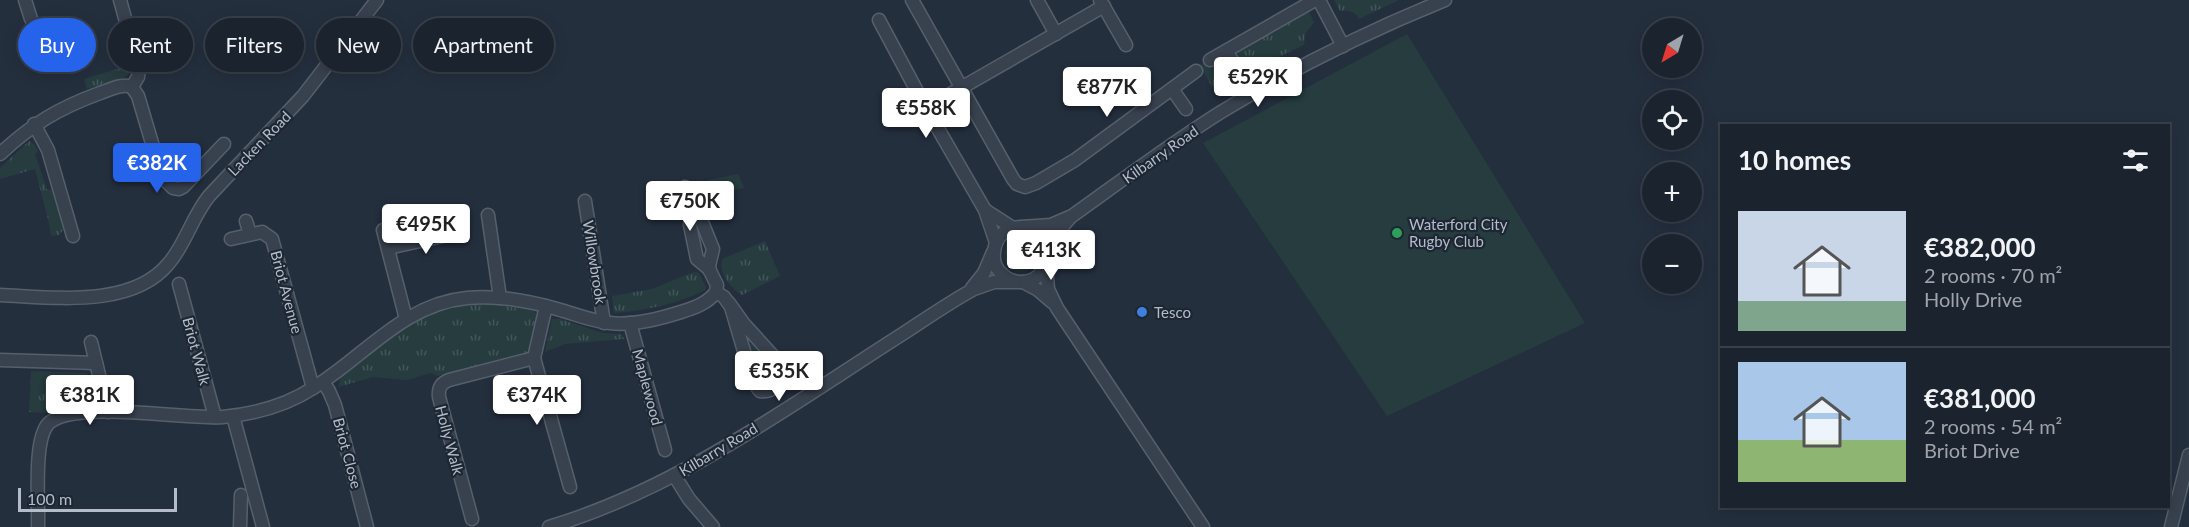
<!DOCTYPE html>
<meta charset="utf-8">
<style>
:root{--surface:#1b232e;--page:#282f3a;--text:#f1f3f6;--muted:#a0a4aa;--line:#39404a;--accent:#2563eb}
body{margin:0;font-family:Lato,sans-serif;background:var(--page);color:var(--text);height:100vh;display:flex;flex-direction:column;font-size:22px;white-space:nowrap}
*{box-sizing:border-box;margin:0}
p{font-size:20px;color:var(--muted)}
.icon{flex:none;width:33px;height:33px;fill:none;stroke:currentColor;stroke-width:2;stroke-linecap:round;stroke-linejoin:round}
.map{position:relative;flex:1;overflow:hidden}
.sheet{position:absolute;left:1720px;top:124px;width:450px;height:384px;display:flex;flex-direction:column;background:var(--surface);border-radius:0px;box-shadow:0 3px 15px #0003,0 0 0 2px var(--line)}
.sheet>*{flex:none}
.hud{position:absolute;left:18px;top:18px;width:570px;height:54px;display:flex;gap:12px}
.needle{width:39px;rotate:218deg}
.tools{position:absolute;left:1642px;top:18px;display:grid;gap:12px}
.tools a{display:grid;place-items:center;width:60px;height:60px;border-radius:50%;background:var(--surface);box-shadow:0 3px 15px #0003,0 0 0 2px var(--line);font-size:30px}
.scale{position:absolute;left:18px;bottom:15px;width:159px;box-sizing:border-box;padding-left:6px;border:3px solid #b4bcc9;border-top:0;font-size:16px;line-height:21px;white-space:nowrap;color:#b4bcc9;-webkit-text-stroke:4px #1d2633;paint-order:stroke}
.price{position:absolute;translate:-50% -51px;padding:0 14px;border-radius:6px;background:#fff;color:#222;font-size:20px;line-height:39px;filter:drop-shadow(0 2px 3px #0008)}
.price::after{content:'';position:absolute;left:50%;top:36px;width:18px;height:14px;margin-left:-9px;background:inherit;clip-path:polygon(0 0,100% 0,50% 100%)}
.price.active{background:var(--accent);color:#fff}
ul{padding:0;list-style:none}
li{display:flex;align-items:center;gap:18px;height:150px;padding:0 18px}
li+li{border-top:2px solid var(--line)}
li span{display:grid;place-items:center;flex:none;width:168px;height:120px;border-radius:0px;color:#555}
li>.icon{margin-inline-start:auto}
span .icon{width:72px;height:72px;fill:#fffc;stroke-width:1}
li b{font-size:26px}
h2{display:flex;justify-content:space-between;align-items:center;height:72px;padding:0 18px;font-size:26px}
.pill{padding:0 21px;border-radius:27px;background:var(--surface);box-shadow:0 3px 15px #0003,0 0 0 2px var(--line);font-size:21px;line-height:54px}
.pill.active{background:var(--accent);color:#fff}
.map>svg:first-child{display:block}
.grass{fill:url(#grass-tufts)}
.park{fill:#263c3f}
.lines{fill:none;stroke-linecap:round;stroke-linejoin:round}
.minor-casing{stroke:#565f6c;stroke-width:15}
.minor{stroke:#38414e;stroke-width:12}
.leisure-dot{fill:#2e9e5b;stroke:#1d2633;stroke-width:2}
.shop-dot{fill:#3f7fe0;stroke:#1d2633;stroke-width:2}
.labels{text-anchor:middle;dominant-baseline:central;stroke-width:4.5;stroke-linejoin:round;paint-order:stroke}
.street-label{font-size:15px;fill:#b4bcc9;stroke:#1d2633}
.poi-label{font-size:15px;fill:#b4bcc9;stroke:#1d2633;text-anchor:start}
</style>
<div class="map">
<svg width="2189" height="527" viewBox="0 0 2189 527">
<defs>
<pattern id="grass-tufts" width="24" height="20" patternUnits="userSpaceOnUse" patternTransform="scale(1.5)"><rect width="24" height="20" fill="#263c3f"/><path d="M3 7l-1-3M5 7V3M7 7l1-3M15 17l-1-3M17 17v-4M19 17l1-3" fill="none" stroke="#435659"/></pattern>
</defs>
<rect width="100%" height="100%" fill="#242f3e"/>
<g class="grass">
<path d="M1334 0H1399L1359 19C1355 11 1349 10 1340 11Z"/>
<path d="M1308 9 1314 23 1305 34 1304 45 1213 88 1199 65 1203 63C1210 67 1215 62 1223 60L1227 62 1238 60V52L1241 48Z"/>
<path d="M127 66 128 74 125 77 87 89 84 79Z"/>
<path d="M29 141 35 145 38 152 35 154 47 190 55 189 65 228 59 235 51 236 49 223 35 169 0 179V168Z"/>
<path d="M738 174 744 188 711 194 708 180Z"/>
<circle cx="1021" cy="255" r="17"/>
<path d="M765 241 780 276 742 295C731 288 718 274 722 259Z"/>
<path d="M693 272 699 273 706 287 705 290C677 304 645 311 614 313L612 296 652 289Z"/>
<path d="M487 303 530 310 535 312 537 317 530 351 526 354 438 376 431 373 407 380 373 377 338 387 340 380 339 377C372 351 407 317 449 307 462 304 474 304 487 303Z"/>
<path d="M552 319H560L603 333 622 334 624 339 565 344 545 352Z"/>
<path d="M752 342 756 343 779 368 780 377 767 387 759 383 748 349Z"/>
<path d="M31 371 86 373C93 379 95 392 93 401L71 403 45 413 29 412Z"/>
</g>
<path class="park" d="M1407 34 1585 323 1387 416 1203 143Z"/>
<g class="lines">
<g class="minor-casing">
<g id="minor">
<path d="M25 0 31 19"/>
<path d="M120 0 139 69 138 77 132 87"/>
<path d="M912 0 1013 179 1017 184 1025 187 1036 183 1075 160 1196 71"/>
<path d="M1037 0 1056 34"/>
<path d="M1100 0 1126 45"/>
<path d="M1319 0 1343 46"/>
<path d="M879 20 926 108"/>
<path d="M1226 51 1237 68"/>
<path d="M1210 60 1315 0"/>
<path d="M132 87 138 96 160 170 167 182 173 188 179 189 183 187 224 144"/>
<path d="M1172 89 1186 109"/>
<path d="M34 124 48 150 73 236"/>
<path d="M0 154C32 124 59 108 100 93 110 90 121 83 132 87"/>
<path d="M685 187 693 212 702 222 713 249 709 266 710 271"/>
<path d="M585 201 604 323"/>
<path d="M691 209 690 225 697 259 709 269 717 285 716 292"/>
<path d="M985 210 1013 228"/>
<path d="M488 215 500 298"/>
<path d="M246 221 250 234"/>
<path d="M1021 227 1051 225 1072 216C1121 181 1170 144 1221 112 1292 69 1368 31 1445 0"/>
<path d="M383 230 406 319"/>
<path d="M231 239 262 232 272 239 313 388"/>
<path d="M996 243 985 210 926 108 1104 6"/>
<path d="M388 248 457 233"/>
<path d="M1048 257C1046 219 996 217 994 253 993 261 996 269 1002 274 1013 285 1032 285 1042 272 1047 266 1048 258 1050 251 1054 239 1060 228 1069 219"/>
<path d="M1046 265 1048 289 1057 308 1203 527"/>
<path d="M1023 282 1038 290 1052 302"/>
<path d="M179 284 215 417"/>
<path d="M972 288 984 273 993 252"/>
<path d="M716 292 724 297 731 307 753 382 760 391C773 393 786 381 784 368L744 324 729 303"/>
<path d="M0 295C52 297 132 309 169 263 186 243 192 217 209 196L303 96 377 0"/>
<path d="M630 323 665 450"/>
<path d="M91 342 108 412"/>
<path d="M534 358 570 487"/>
<path d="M0 360 96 363"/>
<path d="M323 382 329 391 335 405 367 527"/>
<path d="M233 416 263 527"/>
<path d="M674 475 689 499 713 527"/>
<path d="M472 519 439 397C438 388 441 383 449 380L534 358 546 306"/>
<path d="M38 527C39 504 33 441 48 424 72 399 185 420 223 417 253 414 287 405 313 388 364 357 403 304 467 298 497 295 529 301 557 309 575 314 591 321 610 323 633 326 659 319 681 312 694 308 708 303 716 292"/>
<path d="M240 527 241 495"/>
<path d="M549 527C679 488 791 405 904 333 927 318 950 302 974 289L994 282H1015"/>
<path d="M2171 527 2189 455"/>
</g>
</g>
<use href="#minor" class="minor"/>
</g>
<circle class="leisure-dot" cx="1397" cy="233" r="6"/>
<circle class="shop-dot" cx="1142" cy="312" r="6"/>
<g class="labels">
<g class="street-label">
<text transform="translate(259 143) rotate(-46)">Lacken Road</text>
<text transform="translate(1160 154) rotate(-35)">Kilbarry Road</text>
<text transform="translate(595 262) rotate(81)">Willowbrook</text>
<text transform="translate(287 292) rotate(75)">Briot Avenue</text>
<text transform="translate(197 351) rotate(75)">Briot Walk</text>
<text transform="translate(648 387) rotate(75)">Maplewood</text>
<text transform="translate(450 440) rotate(75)">Holly Walk</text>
<text transform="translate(718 449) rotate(-31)">Kilbarry Road</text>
<text transform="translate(348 453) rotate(75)">Briot Close</text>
</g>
<g class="poi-label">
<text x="1409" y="224">Waterford City<tspan x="1409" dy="17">Rugby Club</tspan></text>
<text x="1154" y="312">Tesco</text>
</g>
</g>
</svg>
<div class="tools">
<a><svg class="needle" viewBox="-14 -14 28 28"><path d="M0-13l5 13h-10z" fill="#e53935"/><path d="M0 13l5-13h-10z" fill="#a0a4aa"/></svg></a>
<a><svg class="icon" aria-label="locate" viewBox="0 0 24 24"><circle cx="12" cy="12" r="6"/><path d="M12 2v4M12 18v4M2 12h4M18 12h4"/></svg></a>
<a>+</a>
<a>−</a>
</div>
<div class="scale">100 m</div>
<b class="price" style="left:1258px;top:108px">€529K</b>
<b class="price" style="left:1107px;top:118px">€877K</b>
<b class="price" style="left:926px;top:139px">€558K</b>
<b class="price active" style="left:157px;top:194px">€382K</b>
<b class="price" style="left:690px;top:232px">€750K</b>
<b class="price" style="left:426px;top:255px">€495K</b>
<b class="price" style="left:1051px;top:281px">€413K</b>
<b class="price" style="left:779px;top:402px">€535K</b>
<b class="price" style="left:90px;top:426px">€381K</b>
<b class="price" style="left:537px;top:426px">€374K</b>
<div class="hud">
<a class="pill active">Buy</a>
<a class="pill">Rent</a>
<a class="pill">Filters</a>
<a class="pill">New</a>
<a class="pill">Apartment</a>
</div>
<section class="sheet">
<h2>10 homes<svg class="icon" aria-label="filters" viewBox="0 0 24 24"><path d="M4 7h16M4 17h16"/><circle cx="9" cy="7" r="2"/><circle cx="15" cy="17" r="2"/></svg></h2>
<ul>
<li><span style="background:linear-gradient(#c9d6e8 75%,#7fa58c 0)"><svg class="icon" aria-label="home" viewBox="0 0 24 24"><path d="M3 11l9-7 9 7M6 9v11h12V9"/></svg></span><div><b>€382,000</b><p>2 rooms · 70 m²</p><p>Holly Drive</p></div></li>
<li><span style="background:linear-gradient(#a9c7e8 65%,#8fb573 0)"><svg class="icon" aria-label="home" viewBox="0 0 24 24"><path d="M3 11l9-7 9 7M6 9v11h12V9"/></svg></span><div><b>€381,000</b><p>2 rooms · 54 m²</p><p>Briot Drive</p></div></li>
</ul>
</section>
</div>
